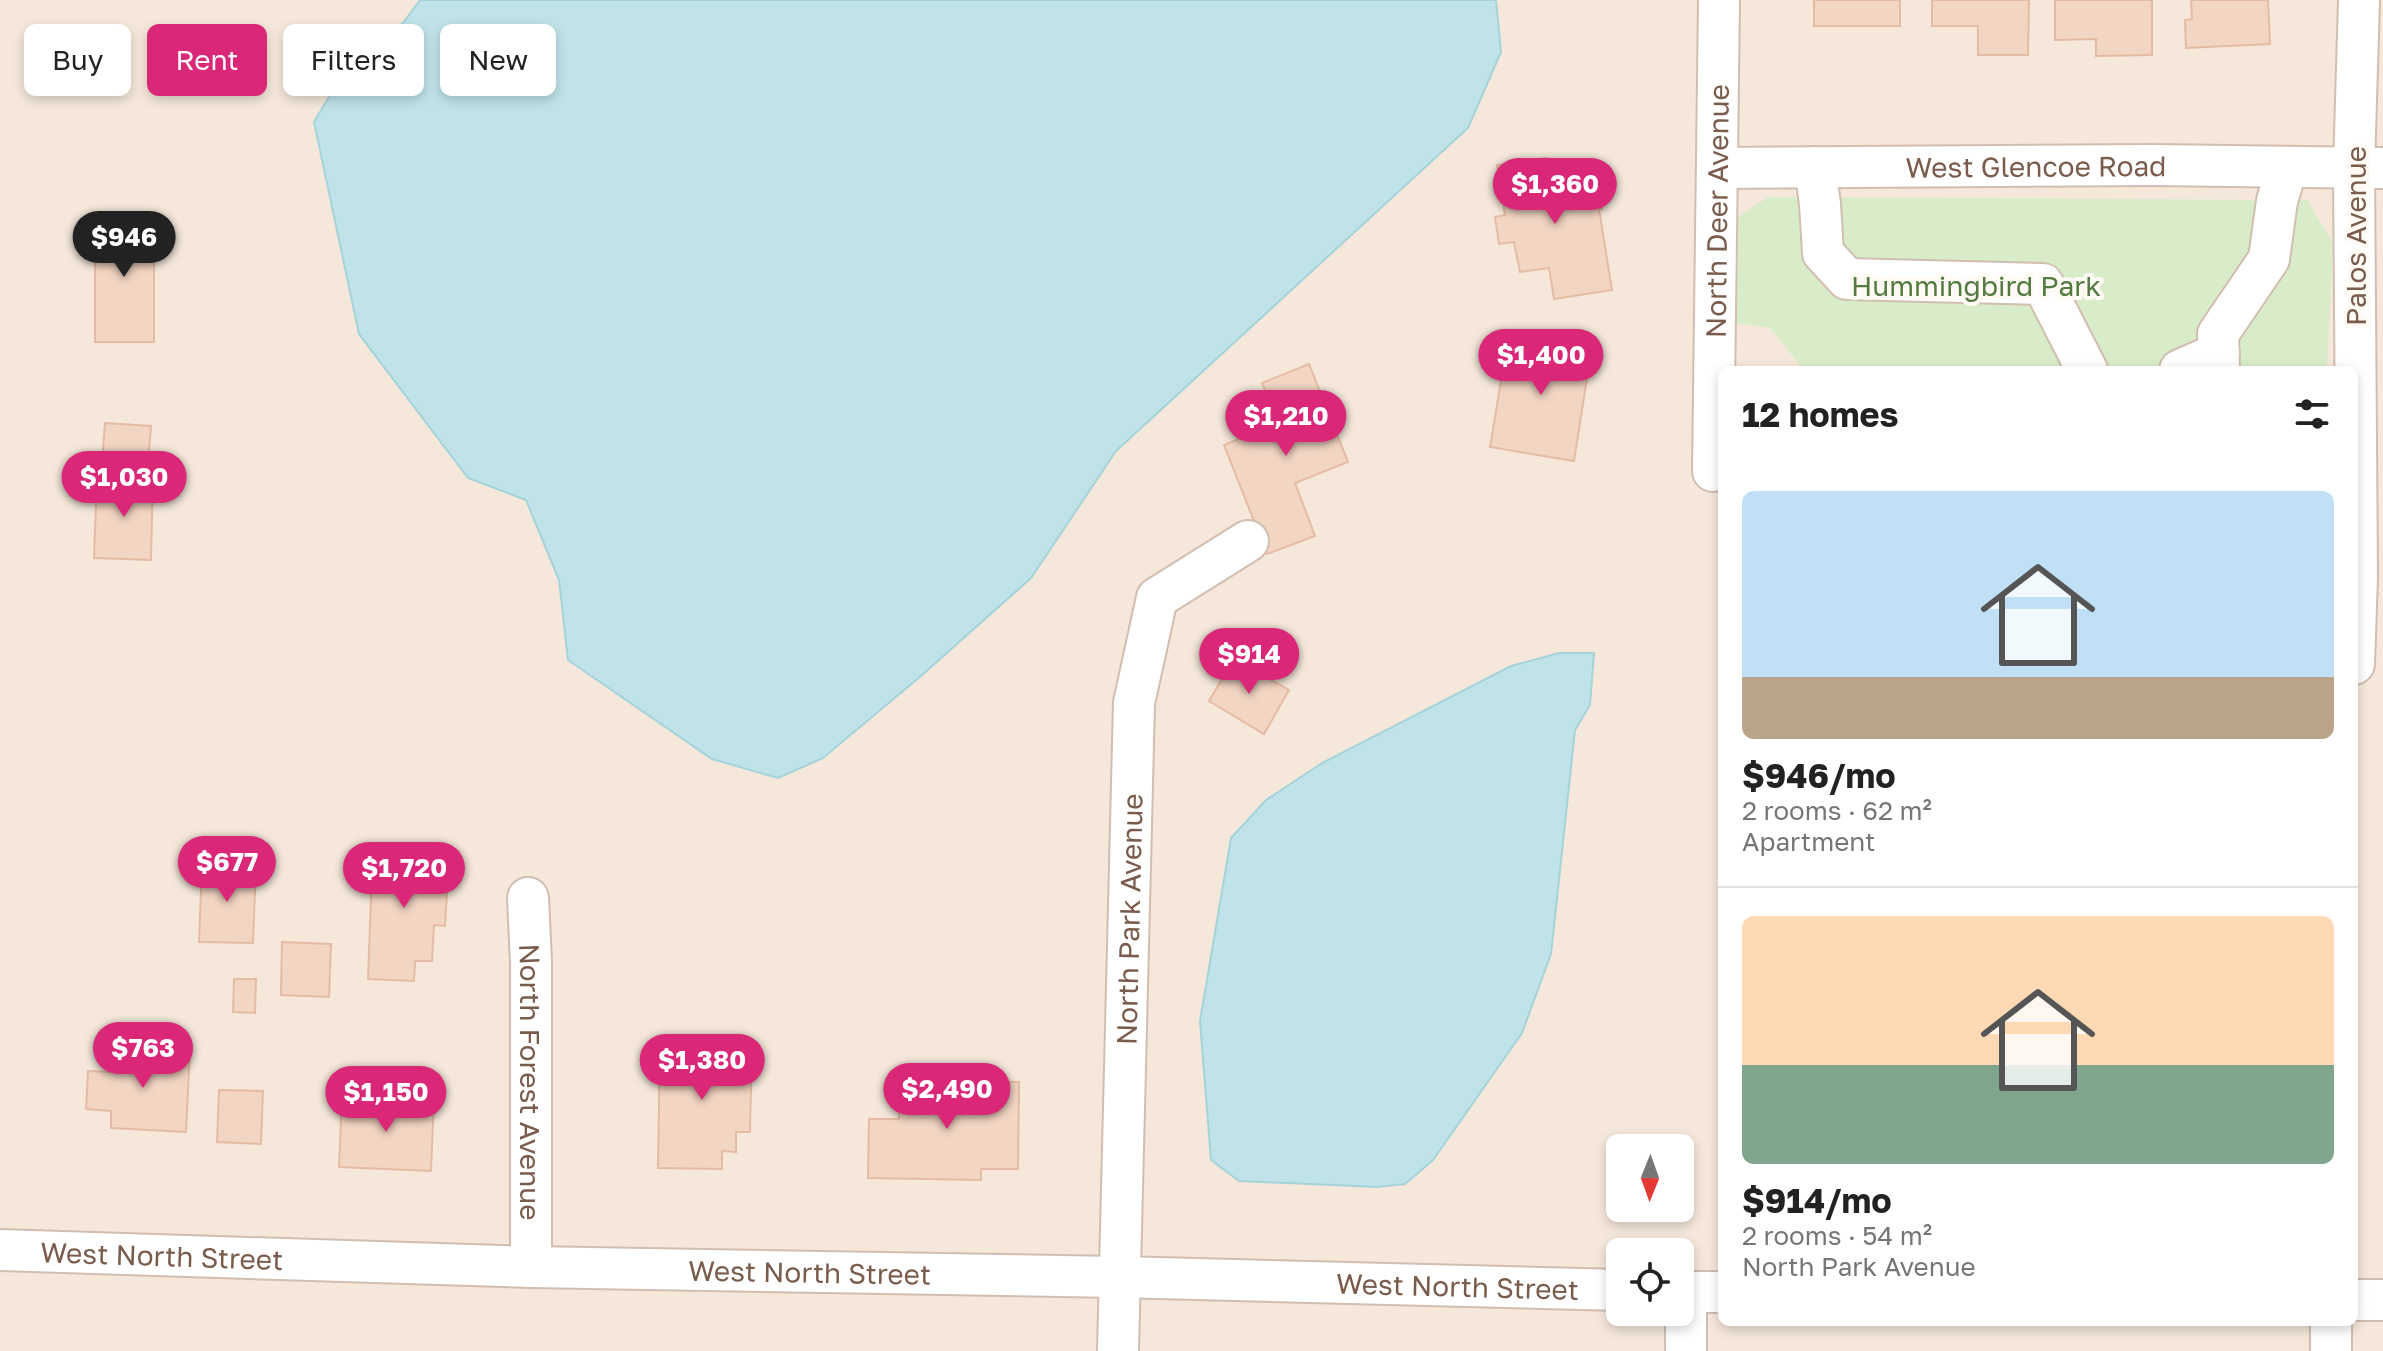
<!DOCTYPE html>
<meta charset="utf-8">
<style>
:root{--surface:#fff;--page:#f6f6f6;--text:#222;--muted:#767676;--line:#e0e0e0;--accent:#db2777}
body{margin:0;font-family:"Golos Text",sans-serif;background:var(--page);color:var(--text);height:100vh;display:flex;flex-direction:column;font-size:30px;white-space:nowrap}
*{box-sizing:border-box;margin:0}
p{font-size:26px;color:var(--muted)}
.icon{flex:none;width:44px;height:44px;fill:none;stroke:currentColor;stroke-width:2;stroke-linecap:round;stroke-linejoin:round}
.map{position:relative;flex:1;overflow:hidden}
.panel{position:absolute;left:1718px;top:366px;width:640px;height:960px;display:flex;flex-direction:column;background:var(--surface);border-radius:12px;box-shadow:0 4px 12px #0003}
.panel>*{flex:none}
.guide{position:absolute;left:24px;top:24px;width:760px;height:72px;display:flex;gap:16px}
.needle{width:52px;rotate:181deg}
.tools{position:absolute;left:1606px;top:1134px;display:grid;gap:16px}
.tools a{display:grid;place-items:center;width:88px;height:88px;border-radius:12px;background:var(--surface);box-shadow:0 4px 12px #0003;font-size:40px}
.price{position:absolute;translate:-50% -68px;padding:0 18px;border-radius:28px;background:var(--accent);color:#fff;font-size:26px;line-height:52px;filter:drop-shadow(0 2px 4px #0008)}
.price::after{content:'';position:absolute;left:50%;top:48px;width:24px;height:18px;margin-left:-12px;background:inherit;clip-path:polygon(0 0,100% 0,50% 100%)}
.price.on{background:#222;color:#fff}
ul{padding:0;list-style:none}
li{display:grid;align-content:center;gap:16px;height:424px;padding:0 24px}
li+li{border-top:2px solid var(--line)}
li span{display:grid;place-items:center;height:248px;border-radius:12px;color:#555}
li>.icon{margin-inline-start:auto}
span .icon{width:144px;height:144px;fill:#fffc;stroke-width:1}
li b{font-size:34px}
h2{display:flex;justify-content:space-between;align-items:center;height:96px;padding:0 24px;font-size:34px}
.chip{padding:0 28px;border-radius:12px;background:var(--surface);box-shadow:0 4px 12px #0003;font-size:28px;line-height:72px}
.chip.on{background:var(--accent);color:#fff}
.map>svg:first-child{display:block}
.residential{fill:#f5e8da;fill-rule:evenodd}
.green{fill:#d8ecc9}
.water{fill:#bfe3e8;stroke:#a5d3da;stroke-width:2}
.building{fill:#f3d5c3;stroke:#e6bba3;stroke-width:2}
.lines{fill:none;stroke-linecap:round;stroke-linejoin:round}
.street-casing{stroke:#d1beb0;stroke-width:44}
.street{stroke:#fff;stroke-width:40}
.labels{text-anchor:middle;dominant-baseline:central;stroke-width:8;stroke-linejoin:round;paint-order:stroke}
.street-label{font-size:28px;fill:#7a5c4d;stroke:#fffaf3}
.park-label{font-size:28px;fill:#537a41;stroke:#fffaf3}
</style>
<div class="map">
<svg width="2383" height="1351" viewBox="0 0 2383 1351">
<rect width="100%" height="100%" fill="#fdf6ec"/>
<path class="residential" d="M0 0H2383V1351H0ZM1722 370H2354V1322H1722ZM1620 1148H1680V1208H1620ZM1620 1252H1680V1312H1620Z"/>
<path class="green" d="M1768 197 2307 200 2333 243 2327 370H1804L1770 328 1737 323 1738 217Z"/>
<g class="water">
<path d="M420 0H1496L1501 52 1468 128 1116 451 1031 578 921 676 823 758 778 778 712 759 568 660 559 580 526 500 468 478 359 334 314 122 347 67 403 23Z"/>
<path d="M1559 653H1594L1590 705 1575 730 1551 954 1522 1033 1433 1160 1405 1184 1377 1187 1239 1181 1211 1160 1200 1021 1231 838 1266 800 1322 763 1511 666Z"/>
</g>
<g class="building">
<rect x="1814" y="0" width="86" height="26"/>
<path d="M1932 0H2029L2028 55H1978V26H1932Z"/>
<path d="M2055 0H2152V55L2096 56V39L2055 40Z"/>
<path d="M2191 0H2268L2270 44 2186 48 2185 20 2192 19Z"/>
<path d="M1547 158 1550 177 1596 169 1602 209H1599L1612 290 1554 299 1549 268 1520 272 1514 242 1499 244 1495 217 1505 215 1497 165Z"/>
<path d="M95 215 154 216V342H95Z"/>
<path d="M1509 333 1592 346 1574 461 1490 447Z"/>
<path d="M1309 364 1348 462 1295 483 1315 536 1267 554 1224 445 1278 423 1262 383Z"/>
<path d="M105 423 151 426 148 464 102 462Z"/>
<path d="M97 477 153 479 151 560 94 558Z"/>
<path d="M1234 659 1289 690 1264 734 1209 701Z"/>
<path d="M373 845 436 847 435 874 448 875 445 926 434 925 432 961H415L414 981 368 979Z"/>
<path d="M202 865 256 867 253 943 199 942Z"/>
<path d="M282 942 331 944 329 997 281 995Z"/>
<path d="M234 979H256L255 1013 233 1012Z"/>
<path d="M660 1042 752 1044 750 1132H736V1152L722 1151V1169L658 1168Z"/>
<path d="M114 1047 190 1051 186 1132 111 1128V1111L86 1109 88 1071 113 1072Z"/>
<path d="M899 1079 1019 1082 1018 1169H981V1180L868 1178 869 1119H899Z"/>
<path d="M219 1090 263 1091 261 1144 217 1142Z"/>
<path d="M342 1096 434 1100 431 1171 339 1167Z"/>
</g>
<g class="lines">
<g class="street-casing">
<g id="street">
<path d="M1815 167 1820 204 1823 253 1847 279 2043 284 2087 370"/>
<path id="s1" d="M1718 168 2153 165 2383 168"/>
<path d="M2180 370 2219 353"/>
<path d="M2219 370 2218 334 2269 259 2277 201 2287 167"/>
<path id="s2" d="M1713 471 1719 0"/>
<path d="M2354 664 2357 577 2354 168 2359 0"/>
<path id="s3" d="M528 898 531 963V1267"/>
<path id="s4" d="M0 1250 531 1267 1120 1277 1620 1290"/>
<path d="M1680 1292H1722"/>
<path d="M2354 1300H2383"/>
<path id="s5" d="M1118 1351 1134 703 1157 598 1248 541"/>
<path d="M1686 1351V1292"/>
<path d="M2331 1351V1322"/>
</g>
</g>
<use href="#street" class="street"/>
</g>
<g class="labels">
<g class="street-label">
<text stroke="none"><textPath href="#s1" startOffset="318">West Glencoe Road</textPath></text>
<text stroke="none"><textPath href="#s2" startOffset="260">North Deer Avenue</textPath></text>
<text transform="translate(2355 236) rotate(-90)">Palos Avenue</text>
<text stroke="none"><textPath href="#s5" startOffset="432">North Park Avenue</textPath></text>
<text stroke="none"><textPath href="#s3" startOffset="184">North Forest Avenue</textPath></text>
<text stroke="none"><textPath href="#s4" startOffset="162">West North Street</textPath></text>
<text stroke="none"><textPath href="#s4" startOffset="810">West North Street</textPath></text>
<text stroke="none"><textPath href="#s4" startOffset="1458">West North Street</textPath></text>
</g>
<g class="park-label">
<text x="1976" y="285">Hummingbird Park</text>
</g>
</g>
</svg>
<div class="tools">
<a><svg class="needle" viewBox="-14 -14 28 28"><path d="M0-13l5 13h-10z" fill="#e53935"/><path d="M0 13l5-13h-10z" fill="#767676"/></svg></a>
<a><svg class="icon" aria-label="locate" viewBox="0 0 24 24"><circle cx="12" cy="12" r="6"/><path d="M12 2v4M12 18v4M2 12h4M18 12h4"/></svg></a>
</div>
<b class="price" style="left:1555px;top:226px">$1,360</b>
<b class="price on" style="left:124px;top:279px">$946</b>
<b class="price" style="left:1541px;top:397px">$1,400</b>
<b class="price" style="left:1286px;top:458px">$1,210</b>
<b class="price" style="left:124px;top:519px">$1,030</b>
<b class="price" style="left:1249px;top:696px">$914</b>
<b class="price" style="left:227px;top:904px">$677</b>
<b class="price" style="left:404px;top:910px">$1,720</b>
<b class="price" style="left:143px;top:1090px">$763</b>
<b class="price" style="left:702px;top:1102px">$1,380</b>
<b class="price" style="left:947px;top:1131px">$2,490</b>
<b class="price" style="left:386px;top:1134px">$1,150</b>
<div class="guide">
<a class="chip">Buy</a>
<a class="chip on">Rent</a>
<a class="chip">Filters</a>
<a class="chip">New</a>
</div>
<section class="panel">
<h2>12 homes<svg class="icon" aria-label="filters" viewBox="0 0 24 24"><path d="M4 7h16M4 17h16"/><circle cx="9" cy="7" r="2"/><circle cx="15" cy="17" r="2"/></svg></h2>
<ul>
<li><span style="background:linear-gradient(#bfe0f5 75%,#b9a48a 0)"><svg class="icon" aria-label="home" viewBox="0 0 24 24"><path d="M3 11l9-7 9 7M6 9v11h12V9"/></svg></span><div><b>$946/mo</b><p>2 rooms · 62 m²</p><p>Apartment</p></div></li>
<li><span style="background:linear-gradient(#ffd9b3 60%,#7fa58c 0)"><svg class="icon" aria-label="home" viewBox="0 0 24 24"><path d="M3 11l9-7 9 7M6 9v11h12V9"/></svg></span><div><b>$914/mo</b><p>2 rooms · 54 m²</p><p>North Park Avenue</p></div></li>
</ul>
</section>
</div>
